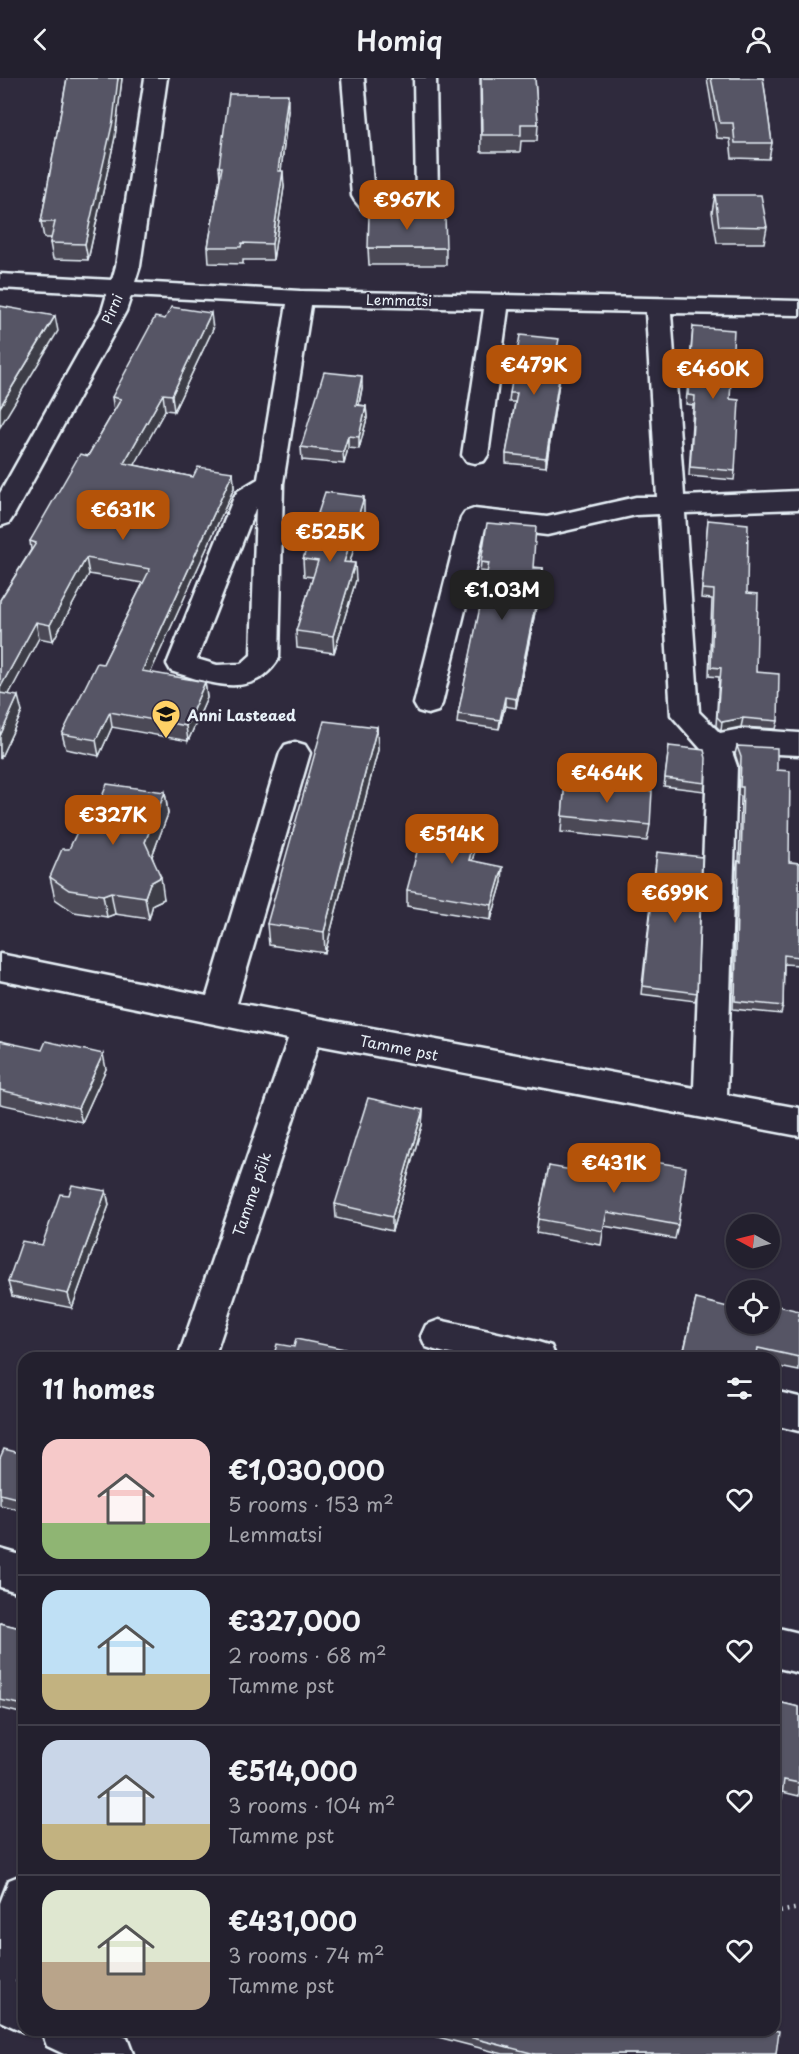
<!DOCTYPE html>
<meta charset="utf-8">
<style>
:root{--surface:#23202e;--page:#2b2836;--text:#f1f3f6;--muted:#a3a3aa;--line:#403e4a;--accent:#b45309}
body{margin:0;font-family:"Playpen Sans",sans-serif;background:var(--page);color:var(--text);height:100vh;display:flex;flex-direction:column;font-size:22px;white-space:nowrap}
*{box-sizing:border-box;margin:0}
p{font-size:20px;color:var(--muted)}
.icon{flex:none;width:33px;height:33px;fill:none;stroke:currentColor;stroke-width:2;stroke-linecap:round;stroke-linejoin:round}
.map{position:relative;flex:1;overflow:hidden}
.side{position:absolute;left:18px;top:1274px;width:762px;height:684px;display:flex;flex-direction:column;background:var(--surface);border-radius:18px;box-shadow:0 2px 4px #0004,0 0 0 2px var(--line)}
.side>*{flex:none}
.needle{width:39px;rotate:277deg}
.tools{position:absolute;left:726px;top:1136px;display:grid;gap:12px}
.tools a{display:grid;place-items:center;width:54px;height:54px;border-radius:50%;background:var(--surface);box-shadow:0 2px 4px #0004,0 0 0 2px var(--line);font-size:30px}
.price{position:absolute;translate:-50% -51px;padding:0 14px;border-radius:12px;background:var(--accent);color:#fff;font-size:20px;line-height:39px;filter:drop-shadow(0 2px 3px #0008)}
.price::after{content:'';position:absolute;left:50%;top:36px;width:18px;height:14px;margin-left:-9px;background:inherit;clip-path:polygon(0 0,100% 0,50% 100%)}
.price.active{background:#222;color:#fff}
ul{padding:0;list-style:none}
li{display:flex;align-items:center;gap:18px;height:150px;padding:0 24px}
li+li{border-top:2px solid var(--line)}
li span{display:grid;place-items:center;flex:none;width:168px;height:120px;border-radius:18px;color:#555}
li>.icon{margin-inline-start:auto}
span .icon{width:72px;height:72px;fill:#fffc;stroke-width:1}
li b{font-size:26px}
h2{display:flex;justify-content:space-between;align-items:center;height:72px;padding:0 24px;font-size:26px}
header{display:flex;justify-content:space-between;align-items:center;height:78px;padding:0 24px;background:var(--surface);font-size:27px;font-weight:600}
.map>svg:first-child{display:block}
.lines{fill:none;stroke-linecap:round;stroke-linejoin:round}
.minor-casing{stroke:#e8f1f8;stroke-width:5}
.path{stroke:#e8f1f8;stroke-width:4.5;stroke-dasharray:1.5 5;stroke-linecap:butt}
.minor{fill:#2f2a3d;fill-rule:evenodd}
.wall{fill:#4b4957;stroke:#e8f1f8;stroke-width:1.5}
.shaded-wall{fill:#3d3c47;stroke:#e8f1f8;stroke-width:1.5}
.building{fill:#575565;stroke:#e8f1f8;stroke-width:1.5}
.labels{text-anchor:middle;dominant-baseline:central;stroke-width:4.5;stroke-linejoin:round;paint-order:stroke}
.far-street-label{font-size:14px;fill:#e8f1f8;stroke:#2f2a3d}
.poi-label{font-size:15px;font-weight:bold;fill:#e8f1f8;stroke:#2f2a3d;text-anchor:start}
.street-label{font-size:15px;fill:#e8f1f8;stroke:#2f2a3d}
</style>
<header><svg class="icon" aria-label="back" viewBox="0 0 24 24"><path d="M15 5l-7 7 7 7"/></svg>Homiq<svg class="icon" aria-label="person" viewBox="0 0 24 24"><circle cx="12" cy="8" r="4"/><path d="M4 21q1-7 8-7t8 7"/></svg></header>
<div class="map">
<svg width="799" height="1976" viewBox="0 0 799 1976">
<rect width="100%" height="100%" fill="#2f2a3d"/>
<filter id="ink" filterUnits="userSpaceOnUse"><feTurbulence type="fractalNoise" baseFrequency=".0167" numOctaves="2"/><feDisplacementMap in="SourceGraphic" scale="12" xChannelSelector="R" yChannelSelector="G"/><feConvolveMatrix kernelMatrix="1 2 1 2 8 2 1 2 1" color-interpolation-filters="sRGB"/></filter>
<g filter="url(#ink)">
<g class="lines">
<g class="minor-casing">
<g id="minor">
<path d="M145 0H167L140 188 135 204 300 213 799 223V237L671 235 684 418 799 413V431L685 435 699 634 720 655 741 651 799 655V677L732 674 737 688 727 1017 799 1030V1058L318 967 214 1280H178L288 961 0 902V876L207 918 280 675 285 667 295 664 305 667 310 675 237 925 694 1010 707 688 701 671 671 637 659 436 636 437 547 457 485 450 442 626 438 633 428 636 418 633 414 626 461 440 465 434 474 431 547 439 636 419H657L646 234 508 231 488 377 484 383 475 385 466 383 462 377 484 231 311 227 283 405 279 580C254 623 209 605 171 593L167 586 234 419 238 413 258 401 287 226 131 218 126 233 13 439 9 445 0 448V415L102 233 107 216 0 210V196L112 202 116 188ZM256 429 251 577 241 586 217 587 197 581Z"/>
<path d="M342 0H364L374 117 380 124C394 125 404 125 416 117L414 0H436L438 119 422 133 395 138 365 135 355 123 352 118Z"/>
<path d="M439 1242 538 1264 551 1268 556 1280C513 1280 467 1285 426 1269L421 1258 426 1247Z"/>
<path d="M774 1313 799 1319V1353L774 1347Z"/>
<path d="M0 1471 24 1478V1516L0 1509Z"/>
<path d="M774 1549 799 1555V1595L774 1589Z"/>
<path d="M24 1796V1882L15 1904 24 1909V1952H30L24 1954 0 1943V1825L9 1802Z"/>
<path d="M41 1952H109L127 1960 133 1976H64L47 1968Z"/>
</g>
</g>
<path class="path" d="M774 1835 799 1830"/>
<use href="#minor" class="minor"/>
</g>
<g class="wall">
<path d="M67 0H122L115 59 88 182 53 181 50 165 51 160H44L41 144Z"/>
<path d="M480 0H535L538 46 537 63H521L520 74H481Z"/>
<path d="M707 0H763L772 65 769 81 732 80 730 61 717 60Z"/>
<path d="M288 33 281 93 284 109 273 182H243V186L209 185 208 169 220 100 219 89Z"/>
<path d="M715 117 767 149 764 165H717L712 134Z"/>
<path d="M368 170H446V187H369Z"/>
<path d="M693 249 730 321 735 393 734 402 689 398 693 327 686 326Z"/>
<path d="M213 251 174 333 165 332 134 387 193 399 233 394 234 410 150 595 205 604 207 620 188 663 112 649 99 678 66 671 62 656 103 586 143 505 89 496 53 563 39 560 8 617 22 634 0 681V522L31 472 30 463 88 378 114 333 112 319Z"/>
<path d="M558 270 557 276H563L562 285 546 389 506 385V376L515 324H509L510 315Z"/>
<path d="M362 310 359 327 366 328 367 340 359 371 348 370 344 386 302 382 301 369Z"/>
<path d="M364 436 349 484 356 502 334 575 297 570 296 553 313 499 304 498 303 481Z"/>
<path d="M708 442 747 515 756 594 778 643 776 651 741 649 721 653 716 648 719 599 709 598 712 521 701 520Z"/>
<path d="M481 484 543 490 542 499 516 630 505 628 499 651 457 645 458 636 488 494 480 493Z"/>
<path d="M377 649 378 672 325 875 269 867 267 846Z"/>
<path d="M669 668 705 705 704 713 664 708Z"/>
<path d="M737 668 777 692 789 784 799 785V887L784 886 783 928 781 936 733 931 736 792 738 783H739L741 718 738 717 739 688 735 676Z"/>
<path d="M565 705 650 747 647 763 561 754Z"/>
<path d="M165 714 168 736 152 778 164 821 153 826 149 841 115 836 107 839 74 834 55 821 50 799 95 736Z"/>
<path d="M478 748 477 764 472 783 502 804 491 842 407 828V812Z"/>
<path d="M657 774 697 915 695 923 641 916Z"/>
<path d="M0 963 106 991 82 1044 0 1026Z"/>
<path d="M423 1032 422 1047 392 1153 336 1140 335 1126Z"/>
<path d="M549 1088 678 1147 675 1161 604 1148 601 1167 536 1155 538 1141Z"/>
<path d="M106 1113 109 1127 72 1230 12 1218 8 1204 42 1167 69 1117Z"/>
<path d="M696 1221 736 1245 799 1233V1293L774 1288V1280H682Z"/>
<path d="M24 1376V1433L0 1427V1380Z"/>
<path d="M0 1545 24 1551V1636L0 1630Z"/>
<path d="M774 1623 799 1629V1718L782 1714Z"/>
<path d="M411 1952H772L776 1976H503Z"/>
</g>
<g class="shaded-wall">
<path d="M118 0H122L115 59 88 182 85 166Z"/>
<path d="M288 16V33L279 109 278 93Z"/>
<path d="M283 93 284 109 273 182 272 166Z"/>
<path d="M211 235 213 251 174 333 172 317Z"/>
<path d="M55 238 58 253 0 349V329Z"/>
<path d="M563 276 562 285 546 389V380Z"/>
<path d="M362 298V310L356 339V327Z"/>
<path d="M163 316 165 332 127 401 124 385Z"/>
<path d="M366 328 367 340 359 371V359Z"/>
<path d="M348 358V370L344 386 343 374Z"/>
<path d="M233 394 234 410 144 609 142 593Z"/>
<path d="M364 419V436L345 501 344 484Z"/>
<path d="M86 480 89 496 53 563 50 547Z"/>
<path d="M355 485 356 502 334 575 333 558Z"/>
<path d="M543 490 542 499 516 630V621Z"/>
<path d="M36 544 39 560 1 631 0 626V610Z"/>
<path d="M205 604 207 620 188 663 186 648Z"/>
<path d="M18 618 22 634 0 681V658Z"/>
<path d="M505 619V628L499 651 500 642Z"/>
<path d="M110 634 112 649 99 678 96 662Z"/>
<path d="M743 640 741 649 721 653 722 644Z"/>
<path d="M377 649 378 672 325 875 324 854Z"/>
<path d="M165 714 168 736 149 786 145 764Z"/>
<path d="M478 748 477 764 468 798 469 782Z"/>
<path d="M503 789 502 804 491 842 492 827Z"/>
<path d="M161 799 164 821 153 826 149 841 145 819 150 805Z"/>
<path d="M111 814 115 836 107 839 103 817Z"/>
<path d="M103 976 106 991 82 1044 78 1030Z"/>
<path d="M423 1032 422 1047 392 1153V1139Z"/>
<path d="M106 1113 109 1127 72 1230 68 1216Z"/>
</g>
<g class="building">
<path d="M67 0H118L113 43 85 166 50 165 55 144H41Z"/>
<path d="M481 0H535L538 46H521V57H482Z"/>
<path d="M711 0H763L772 65H735L733 45H720Z"/>
<path d="M229 16H288L278 93H283L272 166 242 165 241 169H208L222 89H219Z"/>
<path d="M715 117H761L767 149 719 148Z"/>
<path d="M369 136H445L446 170H368Z"/>
<path d="M0 228 55 238 0 329Z"/>
<path d="M171 229 211 235 172 317 163 316 124 385 193 399 198 389 233 394 142 593 205 604 186 648 110 634 96 662 62 656 97 585 103 586 150 491 86 480 50 547 36 544 0 610V522L36 465 30 463 80 376 88 378 121 321 112 319 155 239 165 241Z"/>
<path d="M693 249 734 252 730 321 739 322 735 393 690 389 695 318 688 317Z"/>
<path d="M520 257 559 261 556 276H563L546 380 506 376 517 315H510Z"/>
<path d="M324 294 362 298 356 327 366 328 359 359 348 358 343 374 301 369Z"/>
<path d="M325 414 364 419 344 484 355 485 333 558 296 553 318 483 303 481Z"/>
<path d="M708 442 748 446 747 515 758 516 756 594 779 596 778 643 743 640 722 644 717 639 721 590 711 589 714 512 702 511Z"/>
<path d="M487 445 536 449 533 490H543L516 621 505 619 500 642 458 636 489 485 481 484Z"/>
<path d="M0 615 18 618 0 658Z"/>
<path d="M324 643 377 649 324 854 267 846Z"/>
<path d="M669 668 704 672 706 680 705 705 665 700Z"/>
<path d="M737 668 777 670V692L790 693 789 784 799 785V879L784 877 783 928 735 923 738 783 741 784 743 709H740L741 679Z"/>
<path d="M565 705 652 713 650 747 562 738Z"/>
<path d="M107 706 165 714 145 764 161 799 150 805 145 819 111 814 103 817 69 812 50 799 62 771H69L86 735 95 736Z"/>
<path d="M426 740 478 748 469 782 503 789 492 827 407 812Z"/>
<path d="M657 774 702 779 697 915 643 908Z"/>
<path d="M0 963 42 972 46 963 103 976 78 1030 0 1012Z"/>
<path d="M368 1020 423 1032 392 1139 335 1126Z"/>
<path d="M630 1080 686 1089 678 1147 607 1134 603 1153 538 1141 549 1088 606 1098 608 1083 629 1087Z"/>
<path d="M72 1107 106 1113 68 1216 8 1204 22 1163 42 1167 60 1116 69 1117Z"/>
<path d="M696 1221 736 1231V1245H770V1226L799 1233V1279L758 1270 756 1280H693L683 1277Z"/>
<path d="M296 1261 345 1271 343 1280H273L277 1266 294 1269Z"/>
<path d="M4 1371 24 1376V1422L0 1416V1380Z"/>
<path d="M0 1545 24 1551V1627L0 1622Z"/>
<path d="M774 1623 799 1629V1705L784 1702 774 1778Z"/>
<path d="M442 1952H772L779 1953 776 1976H535Z"/>
</g>
</g>
<defs>
<g id="school-pin" transform="scale(1.5)"><path d="M0 17L-7.5 6A9.5 9.5 0 1 1 7.5 6Z" fill="#ffd166" stroke="#2f2a3d"/><path d="M0-5L7-2L0 1L-7-2ZM-4 1L0 2.5L4 1V4Q0 6-4 4Z" fill="#111"/></g>
</defs>
<g fill-rule="evenodd">
<use href="#school-pin" x="166" y="636"/>
</g>
<g class="labels">
<g class="far-street-label">
<text transform="translate(399 222) rotate(1)">Lemmatsi</text>
<text transform="translate(112 231) rotate(-67)">Pirni</text>
</g>
<g class="poi-label">
<text x="187" y="636">Anni Lasteaed</text>
</g>
<g class="street-label">
<text transform="translate(399 969) rotate(11)">Tamme pst</text>
<text transform="translate(251 1116) rotate(-71)">Tamme põik</text>
</g>
</g>
</svg>
<div class="tools">
<a><svg class="needle" viewBox="-14 -14 28 28"><path d="M0-13l5 13h-10z" fill="#e53935"/><path d="M0 13l5-13h-10z" fill="#a3a3aa"/></svg></a>
<a><svg class="icon" aria-label="locate" viewBox="0 0 24 24"><circle cx="12" cy="12" r="6"/><path d="M12 2v4M12 18v4M2 12h4M18 12h4"/></svg></a>
</div>
<b class="price" style="left:407px;top:153px">€967K</b>
<b class="price" style="left:534px;top:318px">€479K</b>
<b class="price" style="left:713px;top:322px">€460K</b>
<b class="price" style="left:123px;top:463px">€631K</b>
<b class="price" style="left:330px;top:485px">€525K</b>
<b class="price active" style="left:502px;top:543px">€1.03M</b>
<b class="price" style="left:607px;top:726px">€464K</b>
<b class="price" style="left:113px;top:768px">€327K</b>
<b class="price" style="left:452px;top:787px">€514K</b>
<b class="price" style="left:675px;top:846px">€699K</b>
<b class="price" style="left:614px;top:1116px">€431K</b>
<section class="side">
<h2>11 homes<svg class="icon" aria-label="filters" viewBox="0 0 24 24"><path d="M4 7h16M4 17h16"/><circle cx="9" cy="7" r="2"/><circle cx="15" cy="17" r="2"/></svg></h2>
<ul>
<li><span style="background:linear-gradient(#f6c9c9 70%,#8fb573 0)"><svg class="icon" aria-label="home" viewBox="0 0 24 24"><path d="M3 11l9-7 9 7M6 9v11h12V9"/></svg></span><div><b>€1,030,000</b><p>5 rooms · 153 m²</p><p>Lemmatsi</p></div><svg class="icon" aria-label="heart" viewBox="0 0 24 24"><path d="M12 20l-8-8c-3-5 5-10 8-4 3-6 11-1 8 4z"/></svg></li>
<li><span style="background:linear-gradient(#bfe0f5 70%,#c2b280 0)"><svg class="icon" aria-label="home" viewBox="0 0 24 24"><path d="M3 11l9-7 9 7M6 9v11h12V9"/></svg></span><div><b>€327,000</b><p>2 rooms · 68 m²</p><p>Tamme pst</p></div><svg class="icon" aria-label="heart" viewBox="0 0 24 24"><path d="M12 20l-8-8c-3-5 5-10 8-4 3-6 11-1 8 4z"/></svg></li>
<li><span style="background:linear-gradient(#c9d6e8 70%,#c2b280 0)"><svg class="icon" aria-label="home" viewBox="0 0 24 24"><path d="M3 11l9-7 9 7M6 9v11h12V9"/></svg></span><div><b>€514,000</b><p>3 rooms · 104 m²</p><p>Tamme pst</p></div><svg class="icon" aria-label="heart" viewBox="0 0 24 24"><path d="M12 20l-8-8c-3-5 5-10 8-4 3-6 11-1 8 4z"/></svg></li>
<li><span style="background:linear-gradient(#dfe7d0 60%,#b9a48a 0)"><svg class="icon" aria-label="home" viewBox="0 0 24 24"><path d="M3 11l9-7 9 7M6 9v11h12V9"/></svg></span><div><b>€431,000</b><p>3 rooms · 74 m²</p><p>Tamme pst</p></div><svg class="icon" aria-label="heart" viewBox="0 0 24 24"><path d="M12 20l-8-8c-3-5 5-10 8-4 3-6 11-1 8 4z"/></svg></li>
</ul>
</section>
</div>
